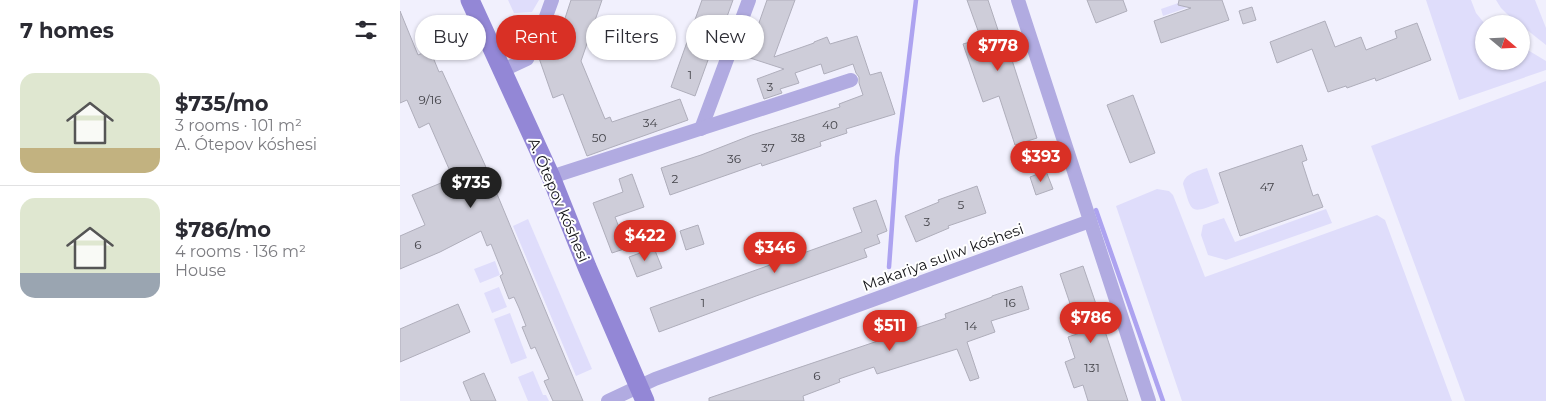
<!DOCTYPE html>
<meta charset="utf-8">
<style>
:root{--surface:#fff;--page:#f7f7f7;--text:#2b2b33;--muted:#7c7c81;--line:#e1e1e2;--accent:#d93025}
body{margin:0;font-family:Montserrat,sans-serif;background:var(--page);color:var(--text);height:100vh;display:flex;flex-direction:column;font-size:19px;white-space:nowrap}
*{box-sizing:border-box;margin:0}
p{font-size:16px;color:var(--muted)}
.icon{flex:none;width:28px;height:28px;fill:none;stroke:currentColor;stroke-width:2;stroke-linecap:round;stroke-linejoin:round}
.map{position:relative;flex:1;overflow:hidden}
.details{display:flex;flex-direction:column;background:var(--surface);width:400px}
.details>*{flex:none}
.guide{position:absolute;left:15px;top:15px;width:475px;height:45px;display:flex;gap:10px}
.needle{width:32px;rotate:109deg}
.fabs{position:absolute;left:1075px;top:15px;display:grid;gap:10px}
.fabs a{display:grid;place-items:center;width:55px;height:55px;border-radius:50%;background:var(--surface);box-shadow:0 1px 4px #0004;font-size:25px}
.price{position:absolute;translate:-50% -42px;padding:0 11px;border-radius:18px;background:var(--accent);color:#fff;font-size:16px;line-height:32px;filter:drop-shadow(0 1px 2px #0008)}
.price::after{content:'';position:absolute;left:50%;top:30px;width:15px;height:11px;margin-left:-8px;background:inherit;clip-path:polygon(0 0,100% 0,50% 100%)}
.price.on{background:#222;color:#fff}
ul{padding:0;list-style:none}
li{display:flex;align-items:center;gap:15px;height:125px;padding:0 20px}
li+li{border-top:1px solid var(--line)}
li span{display:grid;place-items:center;flex:none;width:140px;height:100px;border-radius:15px;color:#555}
li>.icon{margin-inline-start:auto}
span .icon{width:60px;height:60px;fill:#fffc;stroke-width:1}
li b{font-size:21px}
h2{display:flex;justify-content:space-between;align-items:center;height:60px;padding:0 20px;font-size:21px}
.pill{padding:0 18px;border-radius:22px;background:var(--surface);box-shadow:0 1px 4px #0004;font-size:18px;line-height:45px}
.pill.on{background:var(--accent);color:#fff}
main{display:flex;flex:1;min-height:0}
.map>svg:first-child{display:block}
.green{fill:#dfddfb}
.lines{fill:none;stroke-linecap:round;stroke-linejoin:round}
.stream{stroke:#ada3f0;stroke-width:4.5}
.building{fill:#cecdd9;stroke:#afaebb}
.street{stroke:#b1abe1;stroke-width:14}
.secondary{stroke:#9387d6;stroke-width:19}
.labels{text-anchor:middle;dominant-baseline:central;stroke-width:4;stroke-linejoin:round;paint-order:stroke}
.number-label{font-size:12px;fill:#424248}
.street-label{font-size:15px;fill:#131317;stroke:#fff}
</style>
<main>
<section class="details">
<h2>7 homes<svg class="icon" aria-label="filters" viewBox="0 0 24 24"><path d="M4 7h16M4 17h16"/><circle cx="9" cy="7" r="2"/><circle cx="15" cy="17" r="2"/></svg></h2>
<ul>
<li><span style="background:linear-gradient(#dfe7d0 75%,#c2b280 0)"><svg class="icon" aria-label="home" viewBox="0 0 24 24"><path d="M3 11l9-7 9 7M6 9v11h12V9"/></svg></span><div><b>$735/mo</b><p>3 rooms · 101 m²</p><p>A. Ótepov kóshesi</p></div></li>
<li><span style="background:linear-gradient(#dfe7d0 75%,#9aa5b1 0)"><svg class="icon" aria-label="home" viewBox="0 0 24 24"><path d="M3 11l9-7 9 7M6 9v11h12V9"/></svg></span><div><b>$786/mo</b><p>4 rooms · 136 m²</p><p>House</p></div></li>
</ul>
</section>
<div class="map">
<svg width="1146" height="401" viewBox="0 0 1146 401">
<rect width="100%" height="100%" fill="#f1f0fd"/>
<g class="green">
<path d="M108 0H139L132 12 114 13Z"/>
<path d="M787 0 789 7 763 16 761 9Z"/>
<path d="M1026 0H1071L1076 13 1085 24H1084V61H1121V46L1146 61V70L1059 100Z"/>
<path d="M1096 0H1135L1146 28V45L1107 14 1101 8Z"/>
<path d="M1146 81V401H1065L971 146Z"/>
<path d="M807 168 819 203C789 215 792 212 783 184 785 173 798 171 807 168Z"/>
<path d="M757 189 769 191 773 195 805 277 977 215 985 220 1052 401H782L716 206Z"/>
<path d="M926 209 932 223 826 260 808 255 801 235 803 225 824 218 835 242Z"/>
<path d="M128 219 192 369 176 376 113 226Z"/>
<path d="M95 261 100 275 80 283 74 269Z"/>
<path d="M99 287 107 307 92 313 84 293Z"/>
<path d="M110 313 127 358 111 364 94 319Z"/>
<path d="M133 371 143 395H146L149 401H128L118 377Z"/>
</g>
<g class="lines">
<g class="stream">
<path d="M696 210 763 401"/>
<path d="M489 267 497 157 516 0"/>
</g>
</g>
<g class="building">
<path d="M171 0H202L181 61 205 119 210 117 212 122 280 99 288 120 187 156 163 94 153 98 139 58 154 52Z"/>
<path d="M302 0H333L315 50 312 49 295 96 271 87Z"/>
<path d="M367 0H395L374 57 414 43V42L427 37 430 44 457 36 470 75 481 72 495 114 446 129 447 133 420 142 421 146 362 166 361 163 270 195 261 168 301 155 352 135 440 107 439 104 463 95 459 83V77L456 73 453 64 424 74 421 64 395 73 399 83 380 89 382 93 364 99 357 79 384 69 347 57Z"/>
<path d="M567 0H588L599 33 603 32 637 138 615 145 599 96 583 102 563 44 581 39Z"/>
<path d="M687 0H723L727 11 696 23Z"/>
<path d="M779 0H822L829 20 761 43 754 21 791 8 778 5Z"/>
<path d="M852 7 856 20 843 24 839 11Z"/>
<path d="M0 11 18 55 30 50 39 72 42 71 85 165 183 401H153L144 381 149 379 135 347 131 349 122 327 126 326 119 308 114 297 109 299 100 276 103 274 91 244 87 246 81 231 40 252 0 269V236L25 225 12 195 53 178 29 123 19 128 7 100 0 103Z"/>
<path d="M925 21 935 47 961 37 966 50 997 38 995 31 1017 23 1031 60 976 81 975 78 947 88 946 86 928 92 912 49 877 63 870 42Z"/>
<path d="M733 95 755 153 730 163 707 105Z"/>
<path d="M902 145 907 160 902 162 913 196 918 194 923 207 840 236 819 173Z"/>
<path d="M646 171 653 189 636 195 630 177Z"/>
<path d="M232 174 244 207 215 217 227 248 212 253 193 203 223 192 219 179Z"/>
<path d="M577 186 586 213 548 226 549 228 516 242 505 216 539 202 538 200Z"/>
<path d="M476 200 487 231 477 235 480 243 464 249 467 257 356 296 259 332 250 308 462 232 453 208Z"/>
<path d="M298 225 304 244 286 250 280 231Z"/>
<path d="M254 248 262 268 237 277 229 257Z"/>
<path d="M683 266 697 307 728 401H688L683 385 674 388 665 362 675 358 668 337 680 333 660 274Z"/>
<path d="M622 286 629 309 591 321 595 332 567 342 579 378 570 381 557 349 477 374 474 367 439 379 440 382 403 396 404 401H309V398L546 318 545 314 592 297V296Z"/>
<path d="M58 304 70 332 0 362V329Z"/>
<path d="M84 373 96 401H71L63 382Z"/>
</g>
<g class="lines">
<g class="street">
<path d="M618 0 749 401"/>
<path d="M103 70 127 59 143 25 152 0"/>
<path d="M301 129 349 0"/>
<path d="M151 177 451 80"/>
<path d="M208 401 255 379 690 221"/>
</g>
<path class="secondary" d="M70 0 151 177 187 267 245 401"/>
</g>
<g class="labels">
<g class="number-label">
<text x="290" y="74">1</text>
<text x="370" y="86">3</text>
<text x="30" y="99">9/16</text>
<text x="250" y="122">34</text>
<text x="430" y="124">40</text>
<text x="199" y="137">50</text>
<text x="398" y="137">38</text>
<text x="368" y="147">37</text>
<text x="334" y="158">36</text>
<text x="275" y="178">2</text>
<text x="867" y="186">47</text>
<text x="561" y="204">5</text>
<text x="527" y="221">3</text>
<text x="18" y="244">6</text>
<text x="303" y="302">1</text>
<text x="610" y="302">16</text>
<text x="571" y="325">14</text>
<text x="692" y="367">131</text>
<text x="417" y="375">6</text>
</g>
<g class="street-label">
<text transform="translate(159 200) rotate(67)">A. Ótepov kóshesi</text>
<text transform="translate(543 257) rotate(-20)">Makariya sulıw kóshesi</text>
</g>
</g>
</svg>
<div class="fabs">
<a><svg class="needle" viewBox="-14 -14 28 28"><path d="M0-13l5 13h-10z" fill="#e53935"/><path d="M0 13l5-13h-10z" fill="#7c7c81"/></svg></a>
</div>
<b class="price" style="left:598px;top:72px">$778</b>
<b class="price" style="left:641px;top:183px">$393</b>
<b class="price on" style="left:71px;top:209px">$735</b>
<b class="price" style="left:245px;top:262px">$422</b>
<b class="price" style="left:375px;top:274px">$346</b>
<b class="price" style="left:691px;top:344px">$786</b>
<b class="price" style="left:490px;top:352px">$511</b>
<div class="guide">
<a class="pill">Buy</a>
<a class="pill on">Rent</a>
<a class="pill">Filters</a>
<a class="pill">New</a>
</div>
</div>
</main>
